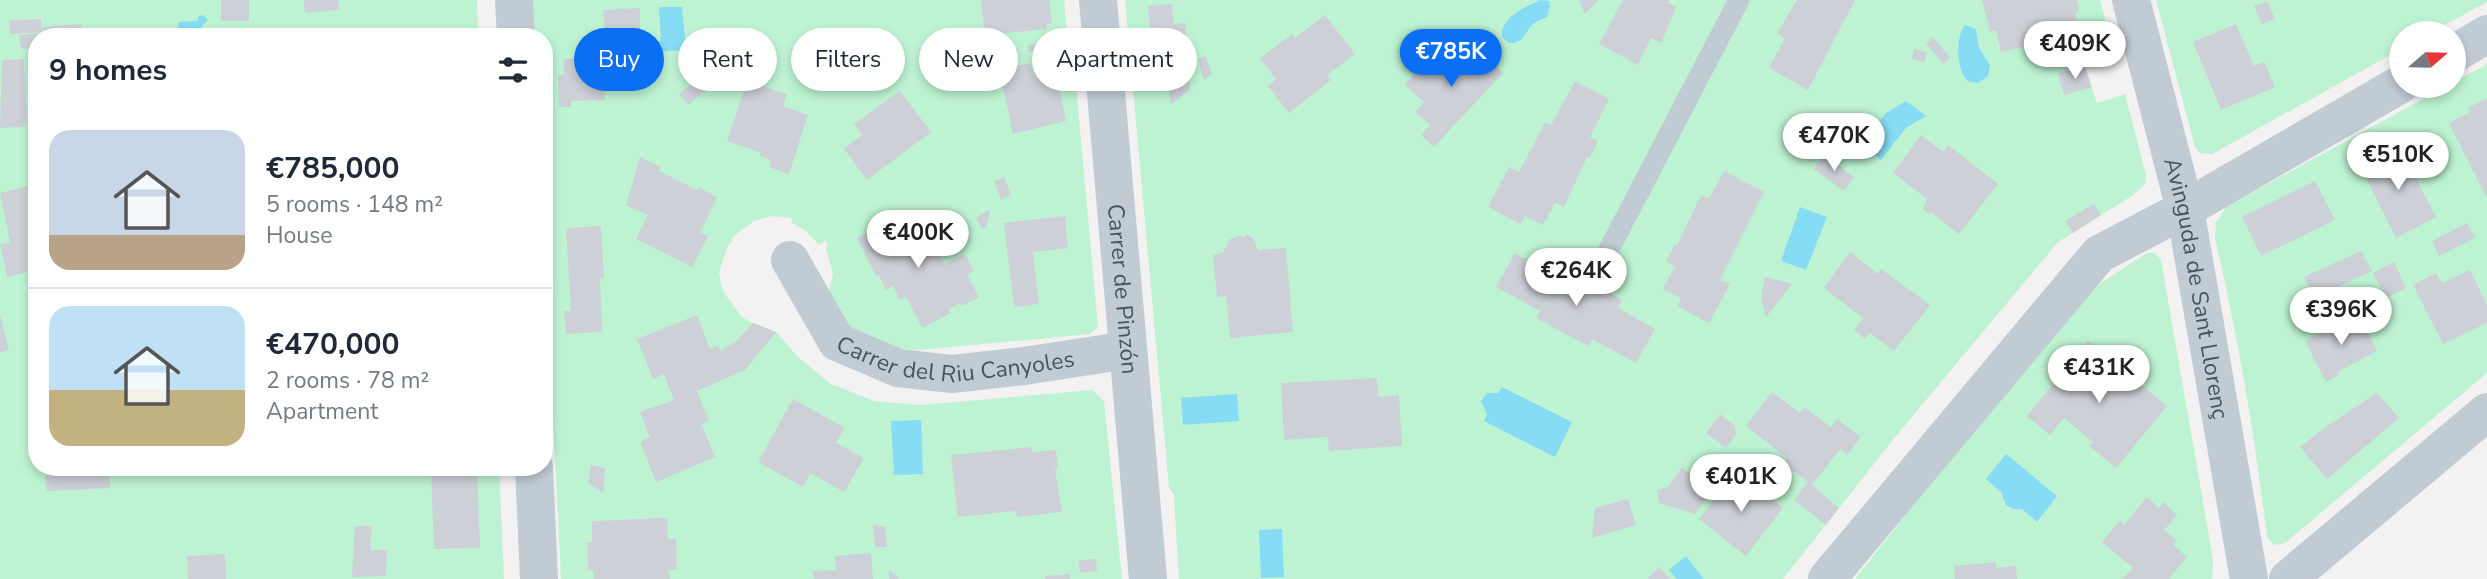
<!DOCTYPE html>
<meta charset="utf-8">
<style>
:root{--surface:#fff;--page:#f6f6f7;--text:#1f2937;--muted:#747a83;--line:#e0e1e3;--accent:#0a6ff5}
body{margin:0;font-family:"Nunito Sans",sans-serif;background:var(--page);color:var(--text);height:100vh;display:flex;flex-direction:column;font-size:26px;white-space:nowrap}
*{box-sizing:border-box;margin:0}
p{font-size:23px;color:var(--muted)}
.icon{flex:none;width:38px;height:38px;fill:none;stroke:currentColor;stroke-width:2;stroke-linecap:round;stroke-linejoin:round}
.map{position:relative;flex:1;overflow:hidden}
.side{position:absolute;left:28px;top:28px;width:525px;height:448px;display:flex;flex-direction:column;background:var(--surface);border-radius:28px;box-shadow:0 4px 10px #0003}
.side>*{flex:none}
.hud{position:absolute;left:574px;top:28px;width:665px;height:63px;display:flex;gap:14px}
.needle{width:46px;rotate:70deg}
.controls{position:absolute;left:2389px;top:21px;display:grid;gap:14px}
.controls a{display:grid;place-items:center;width:77px;height:77px;border-radius:50%;background:var(--surface);box-shadow:0 4px 10px #0003;font-size:35px}
.price{position:absolute;translate:-50% -60px;padding:0 16px;border-radius:24px;background:#fff;color:#222;font-size:23px;line-height:46px;filter:drop-shadow(0 2px 4px #0008)}
.price::after{content:'';position:absolute;left:50%;top:42px;width:21px;height:16px;margin-left:-10px;background:inherit;clip-path:polygon(0 0,100% 0,50% 100%)}
.price.selected{background:var(--accent);color:#fff}
ul{padding:0;list-style:none}
li{display:flex;align-items:center;gap:21px;height:175px;padding:0 21px}
li+li{border-top:2px solid var(--line)}
li span{display:grid;place-items:center;flex:none;width:196px;height:140px;border-radius:21px;color:#555}
li>.icon{margin-inline-start:auto}
span .icon{width:84px;height:84px;fill:#fffc;stroke-width:1}
li b{font-size:30px}
h2{display:flex;justify-content:space-between;align-items:center;height:84px;padding:0 21px;font-size:30px}
.tag{padding:0 24px;border-radius:32px;background:var(--surface);box-shadow:0 4px 10px #0003;font-size:24px;line-height:63px}
.tag.selected{background:var(--accent);color:#fff}
.map>svg:first-child{display:block}
.green{fill:#bdf3d2}
.water{fill:#86dcf4}
.building{fill:#cdd0d6}
.lines{fill:none;stroke-linecap:round;stroke-linejoin:round}
.service{stroke:#c1cbd4;stroke-width:21}
.minor{stroke:#c1cbd4;stroke-width:38}
.tertiary{stroke:#c1cbd4;stroke-width:38}
.labels{text-anchor:middle;dominant-baseline:central;stroke-width:5;stroke-linejoin:round;paint-order:stroke}
.street-label{font-size:23px;fill:#475460;stroke:#fff}
</style>
<div class="map">
<svg width="2487" height="579" viewBox="0 0 2487 579">
<rect width="100%" height="100%" fill="#f3f1f1"/>
<g class="green">
<path d="M0 0H477L478 31 460 37H37V467H499L504 579H0Z"/>
<path d="M533 0H1064L1068 42H1072L1098 327 1090 334 918 350 900 349 845 325 826 304 833 274 826 248 828 246 825 240 819 245 806 231 791 222 792 218 771 216 754 221 735 235 727 248 719 272 721 285 724 293 742 317 750 322 776 332 798 357 831 384 874 401 920 405 1092 390 1104 401 1122 579H561L544 228V37H534Z"/>
<path d="M1125 0H2100L2116 59 2085 67 2097 103 2125 94 2146 175 2145 184 2133 195 2058 242 1896 436 1783 579H1179L1174 495 1169 487Z"/>
<path d="M2156 0H2487V2L2430 33H2401V49L2212 154 2200 153 2195 147Z"/>
<path d="M2487 64V373L2285 543 2274 545 2267 537C2255 436 2238 337 2215 238L2216 222 2227 206 2447 86H2454V82Z"/>
<path d="M2147 253H2155L2161 260 2213 559 2212 579H1855L1938 474 2092 289Z"/>
</g>
<g class="water">
<path d="M1540 0 1549 1 1550 6 1547 17C1543 19 1539 20 1536 22 1524 30 1526 43 1509 43L1502 37C1500 18 1525 7 1540 0Z"/>
<path d="M659 7H682L686 48 684 50 653 52 650 43 661 41Z"/>
<path d="M204 15 208 20 202 26 203 37H179L178 22 197 21 199 16Z"/>
<path d="M1965 25 1976 29 1979 48 1990 65 1988 76 1978 83 1968 81C1956 69 1955 38 1965 25Z"/>
<path d="M1906 101 1926 116 1906 128 1881 160 1861 145 1886 113Z"/>
<path d="M1800 207 1827 217 1806 270 1781 261Z"/>
<path d="M1502 387 1572 422 1555 457 1484 421 1487 414 1481 401 1487 393H1498Z"/>
<path d="M1237 394 1239 421 1183 425 1181 398Z"/>
<path d="M921 420 923 474 894 475 891 421Z"/>
<path d="M2006 454 2057 496 2037 522 2022 509H2013L2006 505 2001 492 1986 479Z"/>
<path d="M1282 529 1284 577 1261 578 1259 530Z"/>
<path d="M1686 556 1704 579H1677L1669 570Z"/>
</g>
<g class="building">
<rect x="221" y="0" width="28" height="21"/>
<path d="M304 0H338L339 10 305 13Z"/>
<path d="M981 0H1049L1052 24H1046L1047 29 985 35Z"/>
<path d="M1579 0H1598L1585 14Z"/>
<path d="M1623 0H1670L1668 3 1676 7 1661 43 1651 38 1638 65 1599 44Z"/>
<path d="M1797 0H1855L1808 90 1769 68 1785 38 1777 33Z"/>
<path d="M1982 0H2077L2079 9 2074 17H2076L2084 52 2040 62 2035 44 2001 52 1996 30 1990 32Z"/>
<path d="M2267 1 2275 19 2262 24 2254 6Z"/>
<path d="M1172 4 1174 24 1185 23 1190 90 1171 104 1167 81 1154 82 1148 6Z"/>
<path d="M640 8V44L629 43V53H617V41H606L603 10Z"/>
<path d="M1325 15 1355 54 1327 75 1331 80 1289 113 1268 86 1276 79 1260 58 1292 34 1295 38Z"/>
<path d="M41 19 42 32 10 34 9 20Z"/>
<path d="M81 24V37H37V48L21 49 19 35 44 33 43 27Z"/>
<path d="M2236 24 2254 66 2264 62 2275 87 2221 110 2193 42Z"/>
<path d="M413 30 414 37H390V35Z"/>
<path d="M1933 37 1950 58 1943 64 1926 43Z"/>
<path d="M898 40 906 62 894 66 885 44Z"/>
<path d="M1468 41 1503 73 1434 147 1421 135 1430 125 1415 112 1424 102 1405 85 1430 57 1442 68Z"/>
<path d="M1036 44 1037 51 1028 52V45Z"/>
<path d="M1001 47 1002 59 979 62V48Z"/>
<path d="M1914 49 1927 52 1924 62 1912 59Z"/>
<path d="M1206 56 1212 74 1204 80 1198 59Z"/>
<path d="M845 58 850 78 838 81 836 77 825 82 819 68Z"/>
<path d="M24 59 27 124 22 127 0 128 2 60Z"/>
<path d="M563 59H604L605 100 571 101V107H559L558 75H564Z"/>
<path d="M724 61 732 70 714 84 712 70Z"/>
<path d="M1030 63 1036 78 1056 72 1066 121 1013 134 1003 86H1006L1003 69Z"/>
<path d="M2085 67 2092 87 2064 95 2058 73Z"/>
<path d="M697 80 706 90 688 105 679 94Z"/>
<path d="M1575 81 1609 99 1590 137 1598 141 1590 158 1587 157 1564 207 1555 203 1543 225 1525 216 1520 224 1488 207 1509 167 1519 172 1545 122 1551 125Z"/>
<path d="M747 82 787 94 783 106 808 115 789 174 769 167 771 160 760 156 761 153 727 141Z"/>
<path d="M900 91 931 132 867 180 844 149 862 135 854 124Z"/>
<path d="M2487 98V198L2449 123 2470 112 2468 108Z"/>
<path d="M29 125H37V140L30 141Z"/>
<path d="M1921 135 1943 152 1948 145 1998 184 1959 234 1932 213H1927L1923 209 1927 199 1893 173Z"/>
<path d="M2399 146 2436 217 2396 238 2360 166Z"/>
<path d="M1824 155 1854 177 1844 191 1814 169Z"/>
<path d="M640 157 660 167 659 171 697 190 698 187 717 197 700 233 708 236 692 267 636 239 648 215 626 205Z"/>
<path d="M1724 171 1764 192 1720 280 1730 284 1709 323 1677 306 1681 298 1663 289 1675 266 1666 262 1675 244 1677 246 1701 195 1709 199Z"/>
<path d="M1004 177 1011 195 1001 200 994 181Z"/>
<path d="M2315 181 2335 220 2261 256 2242 217Z"/>
<path d="M37 184V270L7 277 0 244 10 242 0 193Z"/>
<path d="M2094 204 2101 215 2073 233 2065 221Z"/>
<path d="M988 210 990 213 986 227 982 229 976 218Z"/>
<path d="M915 215 945 264 965 254 974 271 967 275 979 297 962 306 960 303 949 309 951 313 922 328 906 297 900 300 893 286 886 290 879 275 876 276 857 238 892 219 895 225Z"/>
<path d="M1065 216 1068 248 1033 252 1039 304 1014 307 1004 223Z"/>
<path d="M2467 223 2475 238 2439 256 2432 241Z"/>
<path d="M601 226 604 278H600L602 332 566 334 564 311H571L566 228Z"/>
<path d="M1246 234 1254 239 1258 250 1286 248 1293 332 1230 338 1226 296 1217 297 1213 255 1223 253 1230 239 1238 236 1245 237Z"/>
<path d="M2361 251 2372 271 2314 298 2304 277Z"/>
<path d="M1850 252 1878 274 1881 269 1930 305 1894 351 1870 333 1865 339 1854 330 1863 318 1824 288Z"/>
<path d="M1515 253 1551 273 1555 266 1603 292 1604 290 1622 300 1618 308 1655 329 1636 363 1592 339 1588 346 1536 318 1540 311 1496 287Z"/>
<path d="M2394 262 2406 288 2386 298 2373 273Z"/>
<path d="M2470 270 2487 305V323L2443 344 2413 285 2436 273 2442 283Z"/>
<path d="M1765 277 1792 284 1767 316 1765 315 1761 298Z"/>
<path d="M0 314 9 350 0 352Z"/>
<path d="M2358 314 2377 351 2337 372 2339 375 2326 382 2305 341Z"/>
<path d="M697 315 710 349 718 345 720 351 735 342 753 323 776 332 745 370 697 391 709 421 701 424 715 457 656 482 640 442 650 437 640 412 674 400 664 374 653 379 637 339Z"/>
<path d="M2088 341 2167 406 2116 468 2089 446 2093 442 2064 418 2050 435 2027 416Z"/>
<path d="M1377 378 1378 397 1399 395 1402 446 1329 451 1328 437 1284 440 1281 383Z"/>
<path d="M1772 392 1800 413 1804 407 1831 427 1837 419 1861 437 1847 455 1840 449 1812 485 1839 508 1826 525 1794 500 1808 482 1783 463 1787 458 1746 426Z"/>
<path d="M2377 393 2399 418 2327 479 2300 447 2323 429Z"/>
<path d="M793 399 845 428 836 443 864 458 844 492 810 473 803 487 758 462Z"/>
<path d="M1720 414 1735 426 1736 435 1726 448 1706 433Z"/>
<path d="M1032 447 1033 452 1056 450 1058 469H1055L1062 512 1017 517 1016 511 958 517 951 455Z"/>
<path d="M591 465 605 468 603 493 588 483Z"/>
<path d="M48 467 109 468 110 488 46 491 45 471H48Z"/>
<path d="M431 467H477L480 548 434 549Z"/>
<path d="M1682 467 1689 473 1691 471 1715 488 1695 514 1659 503 1657 490 1668 487Z"/>
<path d="M1736 471 1783 508 1746 556 1699 519Z"/>
<path d="M2147 497 2159 508 2163 502 2177 515 2164 530 2177 540 2173 545 2187 557 2169 579H2122L2133 568 2102 542 2120 521 2124 525Z"/>
<path d="M1628 499 1636 525 1592 538 1595 508Z"/>
<path d="M667 518 668 539H676L677 570H669L670 579H594L593 570H588L587 542H592V521Z"/>
<path d="M873 525 885 527 887 547H875Z"/>
<path d="M355 526H372L370 550H387L386 576 352 577Z"/>
<path d="M871 553 873 579H814L813 571 836 570 835 556Z"/>
<path d="M225 554 226 579H188L187 556Z"/>
<path d="M1096 559 1097 571 1080 573 1079 560Z"/>
<path d="M1996 562V568L2016 566 2017 579H1955L1954 566Z"/>
<path d="M1659 567 1670 579H1647Z"/>
<path d="M889 570 900 579H889Z"/>
<path d="M1070 574V579H1045V576Z"/>
</g>
<g class="lines">
<path class="service" d="M1605 257 1739 0"/>
<g class="minor">
<path d="M514 0 516 37"/>
<path id="s1" d="M1098 0 1148 579"/>
<path d="M2454 54 2487 34"/>
<path id="s2" d="M790 260 837 342 898 368 952 374 1024 366 1128 350"/>
<path d="M534 467 539 579"/>
<path d="M1827 579 2099 254 2185 209 2401 84"/>
<path d="M2288 579 2487 412"/>
</g>
<path class="tertiary" id="s3" d="M2131 0 2185 209 2249 579"/>
</g>
<g class="labels">
<g class="street-label">
<text stroke="none"><textPath href="#s3" startOffset="296">Avinguda de Sant Llorenç</textPath></text>
<text stroke="none"><textPath href="#s1" startOffset="290">Carrer de Pinzón</textPath></text>
<text stroke="none"><textPath href="#s2" startOffset="217">Carrer del Riu Canyoles</textPath></text>
</g>
</g>
</svg>
<div class="controls">
<a><svg class="needle" viewBox="-14 -14 28 28"><path d="M0-13l5 13h-10z" fill="#e53935"/><path d="M0 13l5-13h-10z" fill="#747a83"/></svg></a>
</div>
<b class="price" style="left:2075px;top:81px">€409K</b>
<b class="price selected" style="left:1451px;top:89px">€785K</b>
<b class="price" style="left:1834px;top:173px">€470K</b>
<b class="price" style="left:2398px;top:192px">€510K</b>
<b class="price" style="left:918px;top:270px">€400K</b>
<b class="price" style="left:1576px;top:308px">€264K</b>
<b class="price" style="left:2341px;top:347px">€396K</b>
<b class="price" style="left:2099px;top:405px">€431K</b>
<b class="price" style="left:1741px;top:514px">€401K</b>
<div class="hud">
<a class="tag selected">Buy</a>
<a class="tag">Rent</a>
<a class="tag">Filters</a>
<a class="tag">New</a>
<a class="tag">Apartment</a>
</div>
<section class="side">
<h2>9 homes<svg class="icon" aria-label="filters" viewBox="0 0 24 24"><path d="M4 7h16M4 17h16"/><circle cx="9" cy="7" r="2"/><circle cx="15" cy="17" r="2"/></svg></h2>
<ul>
<li><span style="background:linear-gradient(#c9d6e8 75%,#b9a48a 0)"><svg class="icon" aria-label="home" viewBox="0 0 24 24"><path d="M3 11l9-7 9 7M6 9v11h12V9"/></svg></span><div><b>€785,000</b><p>5 rooms · 148 m²</p><p>House</p></div></li>
<li><span style="background:linear-gradient(#bfe0f5 60%,#c2b280 0)"><svg class="icon" aria-label="home" viewBox="0 0 24 24"><path d="M3 11l9-7 9 7M6 9v11h12V9"/></svg></span><div><b>€470,000</b><p>2 rooms · 78 m²</p><p>Apartment</p></div></li>
</ul>
</section>
</div>
